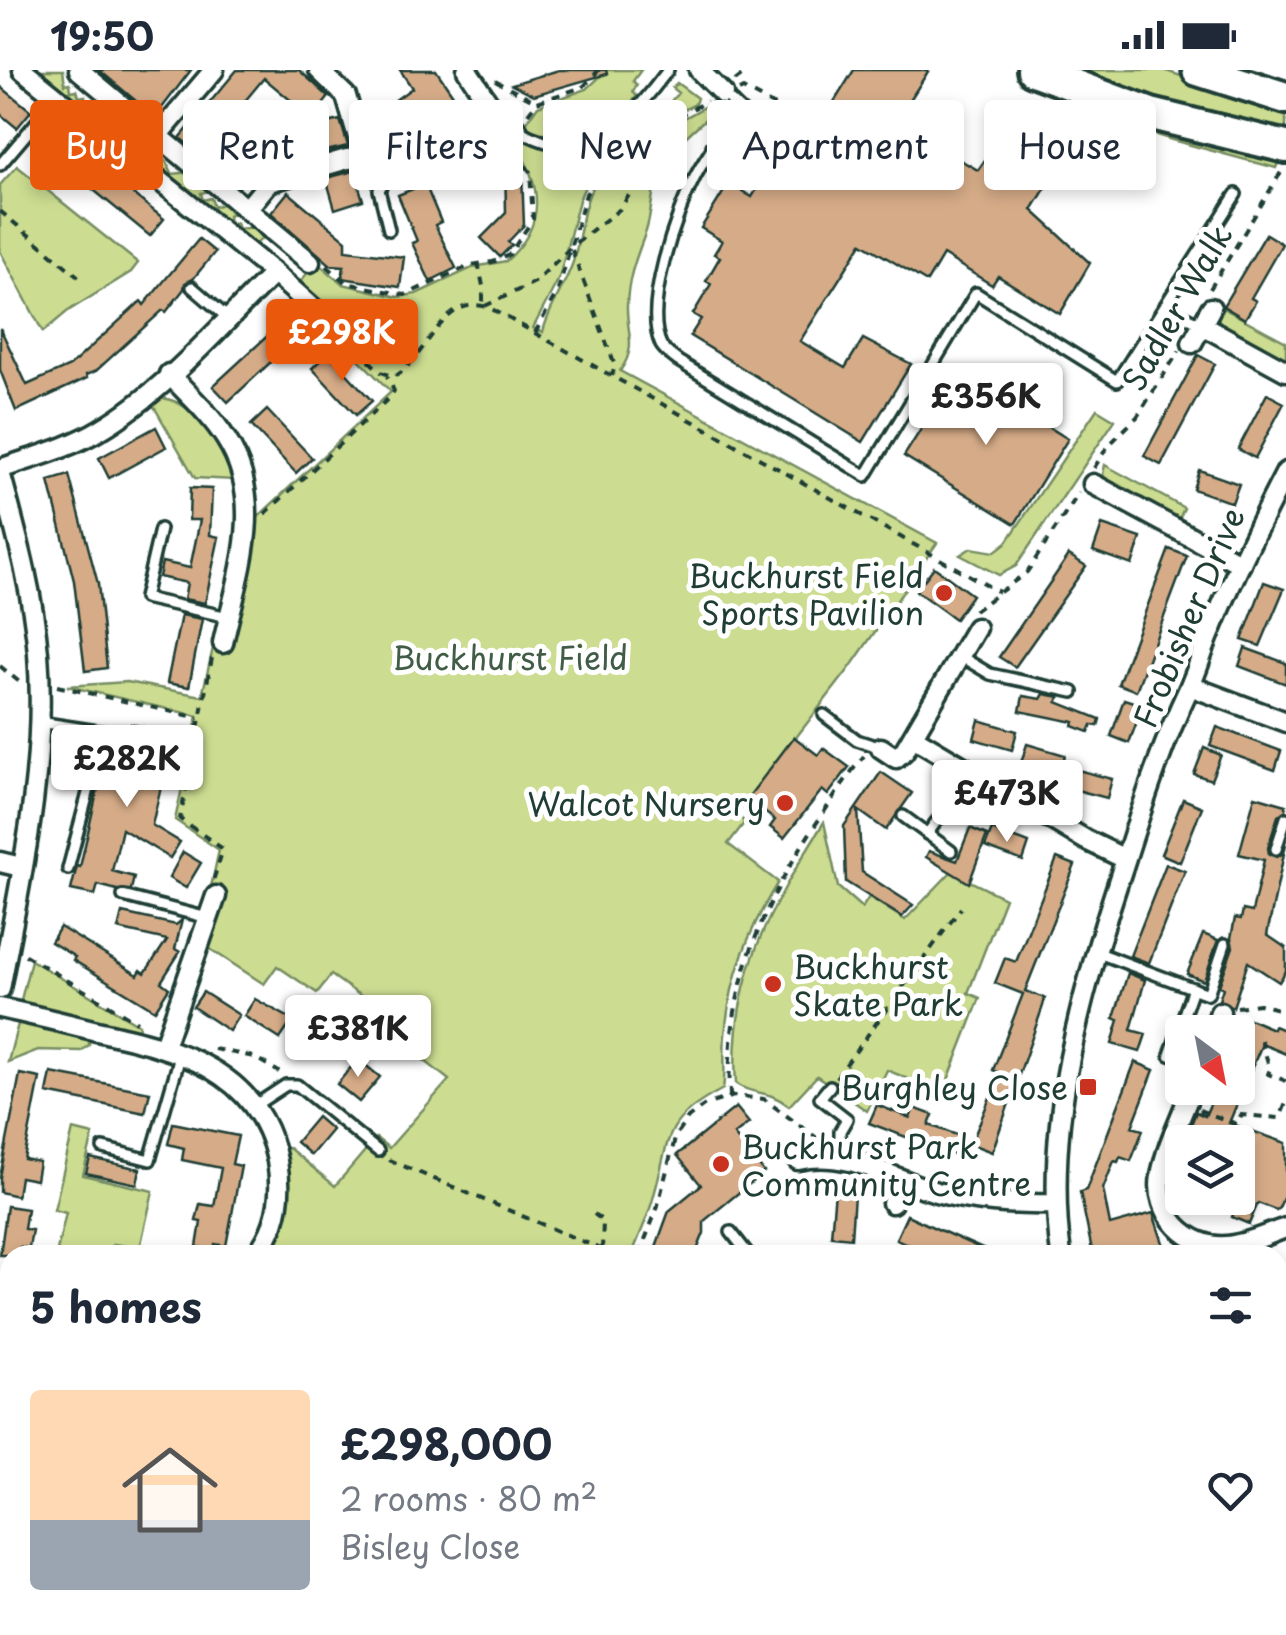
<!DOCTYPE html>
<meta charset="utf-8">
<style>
:root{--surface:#fff;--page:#f2f2f3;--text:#1f2937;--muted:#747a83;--accent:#ea580c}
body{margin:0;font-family:"Playpen Sans",sans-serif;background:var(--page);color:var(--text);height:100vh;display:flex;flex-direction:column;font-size:38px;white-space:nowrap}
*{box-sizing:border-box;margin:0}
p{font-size:32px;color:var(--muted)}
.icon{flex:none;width:55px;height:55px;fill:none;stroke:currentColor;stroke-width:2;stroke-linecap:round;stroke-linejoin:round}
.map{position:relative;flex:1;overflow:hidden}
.side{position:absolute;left:0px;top:1175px;width:1288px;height:390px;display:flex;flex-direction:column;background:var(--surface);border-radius:30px 30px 0 0;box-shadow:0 5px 15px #0003}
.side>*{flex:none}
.banner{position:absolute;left:30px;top:30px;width:1228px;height:90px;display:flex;gap:20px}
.needle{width:65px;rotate:148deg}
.buttons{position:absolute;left:1165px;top:945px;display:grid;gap:20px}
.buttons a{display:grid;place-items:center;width:90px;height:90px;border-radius:10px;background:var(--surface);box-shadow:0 5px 15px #0003;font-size:50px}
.price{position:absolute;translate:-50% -85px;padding:0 22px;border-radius:10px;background:#fff;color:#222;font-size:32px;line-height:65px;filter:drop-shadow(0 2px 5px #0008)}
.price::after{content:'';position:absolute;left:50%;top:60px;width:30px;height:22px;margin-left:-15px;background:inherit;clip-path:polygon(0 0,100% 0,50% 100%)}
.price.selected{background:var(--accent);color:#fff}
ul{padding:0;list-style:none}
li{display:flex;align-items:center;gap:30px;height:250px;padding:0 30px}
li span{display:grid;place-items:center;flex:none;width:280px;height:200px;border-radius:10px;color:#555}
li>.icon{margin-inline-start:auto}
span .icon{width:120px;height:120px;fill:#fffc;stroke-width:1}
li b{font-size:42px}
h2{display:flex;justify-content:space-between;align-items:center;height:120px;padding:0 30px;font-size:42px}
.tag{padding:0 35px;border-radius:10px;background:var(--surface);box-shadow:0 5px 15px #0003;font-size:35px;line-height:90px}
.tag.selected{background:var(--accent);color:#fff}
.status{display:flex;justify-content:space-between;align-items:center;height:70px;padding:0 50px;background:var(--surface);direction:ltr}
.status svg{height:28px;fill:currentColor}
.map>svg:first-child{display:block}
.green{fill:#ccdd91;stroke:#768d62;stroke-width:2.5}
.building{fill:#d6ac88;stroke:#1f3d34;stroke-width:2.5}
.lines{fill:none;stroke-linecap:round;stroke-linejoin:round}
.service-casing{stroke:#1f3d34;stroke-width:16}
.minor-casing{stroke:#1f3d34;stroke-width:25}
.primary-casing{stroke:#1f3d34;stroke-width:38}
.path{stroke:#1f3d34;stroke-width:4;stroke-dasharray:8 8;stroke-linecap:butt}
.service{stroke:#fff;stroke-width:9}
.minor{stroke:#fff;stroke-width:18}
.primary{stroke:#fff;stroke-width:30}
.poi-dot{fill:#c8321e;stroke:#fff;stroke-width:4}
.labels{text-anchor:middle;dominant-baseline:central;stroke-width:10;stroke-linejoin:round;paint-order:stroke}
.street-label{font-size:32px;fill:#1f3d34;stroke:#fff}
.poi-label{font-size:32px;fill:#1f3d34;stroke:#fff;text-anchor:end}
.park-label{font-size:32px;fill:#425d47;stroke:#fff}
</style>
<div class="status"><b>19:50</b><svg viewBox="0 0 49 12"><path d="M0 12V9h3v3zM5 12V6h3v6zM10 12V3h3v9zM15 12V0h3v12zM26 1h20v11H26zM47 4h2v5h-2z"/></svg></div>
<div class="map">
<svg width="1286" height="1565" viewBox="0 0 1286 1565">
<rect width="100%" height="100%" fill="#fff"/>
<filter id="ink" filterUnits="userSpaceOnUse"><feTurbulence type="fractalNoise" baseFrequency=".01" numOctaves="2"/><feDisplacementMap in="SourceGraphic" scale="20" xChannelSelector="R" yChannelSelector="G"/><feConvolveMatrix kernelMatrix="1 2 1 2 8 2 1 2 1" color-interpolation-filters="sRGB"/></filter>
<g filter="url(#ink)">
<g class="green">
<path d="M38 0H63L65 14 70 13 71 21 77 20 79 27 85 26 86 33H92L93 39 99 38 100 44 106 43 109 33 119 43 121 62H127L128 69 135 68 136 75 143 74V62L169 84 159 85V91H166L172 104 192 102 212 120 201 123 203 130 211 128 214 137 228 132 241 143 228 145 229 154 236 153 238 159 257 157 265 164 255 176Z"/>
<path d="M607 0H641L633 11 637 15 633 22 637 26C600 72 576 75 523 57L538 36 587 19Z"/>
<path d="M1065 0H1163L1286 41V66L1230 54Z"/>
<path d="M677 13 697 28 695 34 625 70 592 100 579 130 559 208 533 258 543 262C548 239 565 216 573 192 580 170 581 146 589 125 611 72 674 60 716 29L717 39C692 61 663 82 655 115 651 130 651 146 646 161 637 186 628 206 627 235 626 262 638 276 620 301L937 473 849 599 736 745 745 752 728 774 778 812C748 861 730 907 725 965 723 983 726 1002 723 1019 662 1051 671 1065 654 1125 649 1146 639 1165 632 1185H264L285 1087 283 1079 289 1078 335 1116 376 1068 389 1078 449 1010 387 961 382 941 331 905 317 923 277 896 264 914 207 877 223 823 211 817 219 780 175 750 198 646 67 616 127 612 202 626 213 578 230 580 257 448 391 322 344 274 318 254 331 240 299 213 317 192 343 214 398 227 416 224 474 197 506 191C547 155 543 115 514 73L516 66C571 90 613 85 651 36L656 38 661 33 666 37 678 23 672 18Z"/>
<path d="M1087 35 1280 87 1276 98 1172 70 1091 44Z"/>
<path d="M17 96 138 193 131 202 68 241 43 262 0 181V115Z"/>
<path d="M1221 237 1286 272V289L1221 254 1218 248Z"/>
<path d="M160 328C196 330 222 380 235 410L195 408 152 333Z"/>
<path d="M1097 339 1115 350 1016 496 999 505 960 485 971 478 994 482 1007 472Z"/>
<path d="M1105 395 1184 438 1180 447 1174 448 1108 414 1103 404Z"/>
<path d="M824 752 838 817 862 838 869 827 905 850 951 802 1005 828 968 923 980 928 943 1023 887 1000 867 1041 817 1006 789 1036C766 1018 754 1026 736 1014 729 908 770 839 824 752Z"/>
<path d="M31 890 139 955 138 961 25 936 21 930Z"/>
<path d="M33 953 89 967V975L81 981 38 980 8 992 18 954Z"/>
<path d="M73 1060 93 1065 83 1105 153 1121 140 1178 113 1174 111 1185H56L66 1143 54 1140Z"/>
<path d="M127 1555H460L454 1565H128Z"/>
</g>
<g class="building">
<path d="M99 0H191L155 47Z"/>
<path d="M237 0H299L329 27 312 48 264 8 220 61 262 96 255 98 239 117 180 68Z"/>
<path d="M400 0H436L462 38 435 56 426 43 376 79 366 51 412 18Z"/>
<path d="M559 0H606L607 4 534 25 512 14Z"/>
<path d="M854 0H929L896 52 941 108 962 91 978 100 985 90 993 95 1013 64 1015 66 1021 56 1067 83 1032 140 1090 193 1060 244 998 206 992 215 943 185 927 212 862 173 800 271 845 298 863 269 911 294 863 372 690 266 701 249 693 244 711 214 706 211 720 187 714 184 722 171 701 158 729 113 752 127 768 101 781 109 810 62 814 64Z"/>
<path d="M0 16 31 41 17 58 0 44Z"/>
<path d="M340 50 348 76 269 94 263 69Z"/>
<path d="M54 61 164 149 150 166 41 77Z"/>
<path d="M487 64 507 82 489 104 468 84Z"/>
<path d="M505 87 522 103 524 155 508 172 512 175 500 187 481 168 506 143Z"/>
<path d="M354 101 363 130 335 139 326 108Z"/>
<path d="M425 114 441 152 435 155 456 198 430 211 412 173 417 171 398 125Z"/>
<path d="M288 122 346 170V180L404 187 400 217 342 208 344 196 331 195 271 143Z"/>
<path d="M1266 164 1282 174 1251 228 1256 231 1245 249 1223 236Z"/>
<path d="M199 169 215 182 193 209 185 213 184 219 166 242 163 240 96 301 86 305 87 308 16 341 0 300V258L27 315 70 296 141 231 144 235Z"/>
<path d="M288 247 303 262 228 332 213 316Z"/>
<path d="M328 283 372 331 356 345 312 298Z"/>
<path d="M1198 285 1215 294 1161 395 1144 386Z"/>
<path d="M956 304 968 311 970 308 1068 369 1015 454 904 386Z"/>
<path d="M1267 324 1284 333 1255 388 1238 379Z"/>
<path d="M267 340 312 388 296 403 251 355Z"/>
<path d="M156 357 166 377 109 408 99 388Z"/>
<path d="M1199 400 1239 414 1232 433 1193 419Z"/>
<path d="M69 405 98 514 107 598 85 601 74 511 49 411Z"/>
<path d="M190 418 212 419 210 465 219 467 205 533 184 529 187 513 159 507 162 492 190 498 200 450H189Z"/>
<path d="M1102 455 1141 468 1132 495 1093 481Z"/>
<path d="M1169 479 1187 486 1136 621 1118 614Z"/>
<path d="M1069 485 1086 496 1015 597 999 587Z"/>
<path d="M934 497 972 525 955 549 916 521Z"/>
<path d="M1264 512 1284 519 1260 576 1242 570Z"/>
<path d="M181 545 202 549 189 617 167 613Z"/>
<path d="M1245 578 1286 593V614L1239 596Z"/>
<path d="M1044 624 1060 627 1057 632 1100 649 1098 656 1092 655 1089 662 1073 656 1074 652 1020 641 1023 626 1041 629Z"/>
<path d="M1124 629 1143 635 1129 673 1111 666Z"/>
<path d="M979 650 1017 661 1012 680 974 669Z"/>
<path d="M131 654 174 664 169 686H173L169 701 165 700 152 755 180 772 170 788 122 759 112 801 134 807 131 820H117L98 815 95 825 71 820 77 796 80 797 99 714 110 717 121 674 126 676Z"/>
<path d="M1217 657 1281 681 1275 700 1210 676Z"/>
<path d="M794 667 818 685 823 678 849 697 828 725 822 720 784 768 770 757 775 750 747 729Z"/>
<path d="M1027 674 1065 685 1059 704 1021 693Z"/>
<path d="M1204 678 1221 685 1211 710 1194 704Z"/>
<path d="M1074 699 1112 709 1107 728 1069 718Z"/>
<path d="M881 702 912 723 886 760 858 740 862 802 913 835 902 847 846 812 844 756Z"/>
<path d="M1255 726 1286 735V740L1278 746 1268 777 1269 784 1277 787 1282 784 1286 774 1267 865 1286 878V901L1279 912 1248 892 1233 937 1219 930 1223 918 1219 916 1233 877 1231 868 1235 848 1241 849 1243 840 1252 842 1264 790 1239 784Z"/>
<path d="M1183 729 1202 737 1180 792 1161 784Z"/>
<path d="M970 758 987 765 969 813 926 787 929 781 957 791Z"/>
<path d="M992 759 1029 773 1023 791 985 777Z"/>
<path d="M183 782 201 793 186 818 169 808Z"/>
<path d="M1057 788 1075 795 1025 921 1045 928 1043 936 992 1082 971 1074 1000 1003 993 1000 1023 924 995 913 1005 888 1016 892Z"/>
<path d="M1166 794 1185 801 1149 893 1130 886Z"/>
<path d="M122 843 176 855 182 850 175 879 180 882 161 912 169 918 155 940 73 890 75 887 51 872 60 857 138 905 141 900 145 903 167 870 118 859Z"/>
<path d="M1203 864 1218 870 1204 911 1187 904Z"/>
<path d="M1128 903 1145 910 1131 960 1146 964 1140 982 1112 974 1119 950 1114 948Z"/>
<path d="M203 922 239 945 229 961 193 937Z"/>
<path d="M255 929 293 950 280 969 244 946Z"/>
<path d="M317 936 340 952 335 960 341 964 333 977 298 954 306 942 311 945Z"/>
<path d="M1249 949 1273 959 1274 956 1286 961V984L1262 974 1229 1053 1286 1073V1121L1279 1138 1276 1140 1258 1133 1249 1154 1232 1147 1247 1106 1238 1102V1072H1184L1196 1042 1205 1046 1217 1018H1238V978Z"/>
<path d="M358 989 380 1007 359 1032 337 1014Z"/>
<path d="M1135 992 1154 1000 1132 1057 1143 1060 1131 1091 1120 1087 1118 1092 1114 1091 1103 1119 1110 1155 1153 1143 1167 1185H1093L1080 1122 1086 1120Z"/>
<path d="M51 1003 150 1022 145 1043 47 1023Z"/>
<path d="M20 1004 40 1008 24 1089 39 1092 36 1110 20 1107 17 1126 0 1122V1107Z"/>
<path d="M877 1035 910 1048 914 1038 933 1045 929 1055 971 1070 964 1089 869 1053Z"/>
<path d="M736 1037 749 1053 734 1065 764 1102 704 1151V1163L695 1185H653L669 1141 701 1115 677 1085Z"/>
<path d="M317 1047 332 1060 311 1085 296 1072Z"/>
<path d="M173 1053 238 1066 232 1094 241 1096 226 1176 215 1174 214 1180 197 1177 201 1152 196 1151 200 1134 214 1136 221 1098 182 1090 184 1078 168 1074Z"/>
<path d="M90 1088 140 1099 137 1114 86 1103Z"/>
<path d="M836 1109 855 1110 851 1168 831 1166Z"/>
<path d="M7 1136 27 1139 24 1159 32 1160 29 1178 20 1177 18 1185H0Z"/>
<path d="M907 1145 935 1158 996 1185H913L916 1178 896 1169Z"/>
</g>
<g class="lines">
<g class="service-casing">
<g id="service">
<path d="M733 33C729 60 706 84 694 109 676 144 643 237 661 275 665 282 672 286 678 291L866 406 976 223 1117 311 1236 124"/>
<path d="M517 59C589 102 627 54 668 0"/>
<path d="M712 76C731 89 745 97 762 77L759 58 731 31"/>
<path d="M0 95 57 28"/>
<path d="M389 102 379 120 389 160"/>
<path d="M192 217 228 248"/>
<path d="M1165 236 1202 255"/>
<path d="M160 459 144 528 228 547"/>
<path d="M960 586 990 604 1073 622"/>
<path d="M824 645 857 670 881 678"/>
<path d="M39 652 104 662 68 799"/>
<path d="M903 746 951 781"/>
<path d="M927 764 973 703"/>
<path d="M1276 779 1286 748"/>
<path d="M123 826 208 848"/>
<path d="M1096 882 1208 924 1225 874"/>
<path d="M1182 989 1170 985 1193 918"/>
<path d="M830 1016 820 1028 847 1049 840 1061V1087"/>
<path d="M254 1036 286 1015H297L378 1081"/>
<path d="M103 1078 150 1090 181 983"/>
<path d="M731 1162 749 1185"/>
<path d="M1278 1398 1286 1397"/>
</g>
</g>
<g class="minor-casing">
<g id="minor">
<path d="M23 0 274 203 323 247"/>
<path d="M79 0 310 192"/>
<path d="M319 0 346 26 364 88"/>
<path d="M467 0 492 38 517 59"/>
<path d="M699 0 723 24"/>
<path d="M157 67 214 0"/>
<path d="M247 139 269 112 347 89 364 88 394 105 406 104 433 91 492 38"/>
<path d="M1202 255 1286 301"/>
<path d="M1192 273 1211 238"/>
<path d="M169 304C189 325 211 345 226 369 267 432 238 505 223 573"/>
<path d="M0 399C34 387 70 378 101 359 164 322 222 254 274 203"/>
<path d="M0 402C16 462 33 522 38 583 47 698 21 808 0 919"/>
<path d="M1093 414 1241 494"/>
<path d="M1190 616 1286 652"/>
<path d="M913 667 1086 770 1125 789"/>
<path d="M881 678 896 688 904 681 976 558"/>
<path d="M0 792 21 797"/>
<path d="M0 938C33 945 65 953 97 961 175 978 260 1000 277 1091 283 1126 278 1157 256 1185"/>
<path d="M1213 962 1220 942"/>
<path d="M164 976 216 826"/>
<path d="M1192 1018C1182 1046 1166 1076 1161 1106 1154 1143 1189 1179 1226 1176 1246 1175 1267 1164 1286 1158"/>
<path d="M798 1090C848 1078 893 1110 940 1123 978 1133 1017 1135 1056 1134"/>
<path d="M892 1133 901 1110"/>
<path d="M1061 1185C1043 1052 1082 922 1123 797 1142 737 1162 675 1189 618 1198 600 1203 579 1211 561 1233 507 1259 454 1286 402"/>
<path d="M1278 1256 1286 1253"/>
<path d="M1282 1510 1286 1518"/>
<path d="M1278 1540 1286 1536"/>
<path d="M119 1555 120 1565"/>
<path d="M1143 1555 1147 1565"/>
<path d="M465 1565 471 1555"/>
<path d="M706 1565 720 1555"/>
<path d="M1226 1565 1247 1555"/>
</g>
</g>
<g class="primary-casing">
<g id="primary">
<path d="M1033 0 1151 44 1286 77"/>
<path d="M1198 0 1286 28"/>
</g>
</g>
<g class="path">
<path d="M495 10 537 32 583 17 599 0"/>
<path d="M735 11 749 0"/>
<path d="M739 21 743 19 782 40"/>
<path d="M528 44 537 32"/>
<path d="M797 49 805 71"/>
<path d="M0 141 79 207"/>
<path d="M572 180 615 296 612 306"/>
<path d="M478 192 483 216V235"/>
<path d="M327 196 346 213 405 225 471 195 493 192 509 185 533 149 530 102 514 77"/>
<path d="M1210 219 1283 99"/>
<path d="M485 236 535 212 574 174 620 139 638 111 661 58"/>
<path d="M334 258 381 302 394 307C428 288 442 221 490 238L999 522"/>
<path d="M535 263 558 220 586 124 599 102 634 71 707 31"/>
<path d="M1094 398 1108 376 1137 347 1179 281"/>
<path d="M265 444 390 327 394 321 387 306"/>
<path d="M974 541 1027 502 1079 423"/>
<path d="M212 588 180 749 223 779 213 811"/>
<path d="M0 596 23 615"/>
<path d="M57 616 199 648"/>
<path d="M25 885 137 952"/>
<path d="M1237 937 1259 934 1286 941"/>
<path d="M1261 970 1270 999 1268 1004 1286 1011"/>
<path d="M214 979 254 987 279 1002"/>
<path d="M836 1008 961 838"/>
<path d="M730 1026C725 917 763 831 824 742 837 723 849 703 864 686"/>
<path d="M1199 1040 1237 1054 1241 1045 1280 1048 1286 1033"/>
<path d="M389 1090 615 1185"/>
<path d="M594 1144 603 1151 602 1179"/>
<path d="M639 1185 657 1139 676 1065 688 1048 705 1035 734 1026 764 1029 817 1068"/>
<path d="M536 1555 563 1565"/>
</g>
<use href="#service" class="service"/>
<use href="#minor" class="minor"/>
<use href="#primary" class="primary"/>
</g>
</g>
<g class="poi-dot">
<circle cx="944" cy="523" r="10"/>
<circle cx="785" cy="733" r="10"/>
<circle cx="773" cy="914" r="10"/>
<rect x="1078" y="1007" width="20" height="20" rx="5"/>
<circle cx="721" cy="1094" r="10"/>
</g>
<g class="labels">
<g class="street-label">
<text transform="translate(1176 237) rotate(-60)">Sadler Walk</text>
<text transform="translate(1188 547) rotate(-67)">Frobisher Drive</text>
</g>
<g class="poi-label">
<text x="924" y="505">Buckhurst Field<tspan x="924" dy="37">Sports Pavilion</tspan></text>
<text x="765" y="733">Walcot Nursery</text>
<text x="793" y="896" text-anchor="start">Buckhurst<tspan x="793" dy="37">Skate Park</tspan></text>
<text x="1068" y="1017">Burghley Close</text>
<text x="741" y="1076" text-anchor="start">Buckhurst Park<tspan x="741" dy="37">Community Centre</tspan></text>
</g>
<g class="park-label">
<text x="510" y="587">Buckhurst Field</text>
</g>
</g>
</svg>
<div class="buttons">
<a><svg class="needle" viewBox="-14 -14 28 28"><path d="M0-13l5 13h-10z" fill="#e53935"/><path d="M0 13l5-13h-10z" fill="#747a83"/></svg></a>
<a><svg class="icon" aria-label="layers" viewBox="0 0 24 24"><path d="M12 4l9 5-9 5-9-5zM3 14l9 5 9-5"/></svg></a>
</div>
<b class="price selected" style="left:342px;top:314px">£298K</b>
<b class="price" style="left:986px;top:378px">£356K</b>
<b class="price" style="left:127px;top:740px">£282K</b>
<b class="price" style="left:1007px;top:775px">£473K</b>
<b class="price" style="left:358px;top:1010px">£381K</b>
<div class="banner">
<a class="tag selected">Buy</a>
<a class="tag">Rent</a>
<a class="tag">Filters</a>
<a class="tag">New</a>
<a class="tag">Apartment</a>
<a class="tag">House</a>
</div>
<section class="side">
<h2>5 homes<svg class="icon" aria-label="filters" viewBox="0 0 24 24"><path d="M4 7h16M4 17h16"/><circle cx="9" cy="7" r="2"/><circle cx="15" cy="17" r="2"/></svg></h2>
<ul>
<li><span style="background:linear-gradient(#ffd9b3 65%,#9aa5b1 0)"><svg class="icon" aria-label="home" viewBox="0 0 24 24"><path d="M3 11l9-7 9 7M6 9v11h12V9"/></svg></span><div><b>£298,000</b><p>2 rooms · 80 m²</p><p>Bisley Close</p></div><svg class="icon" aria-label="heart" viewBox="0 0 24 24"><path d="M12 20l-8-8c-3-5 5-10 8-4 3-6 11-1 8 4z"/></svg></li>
</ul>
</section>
</div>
